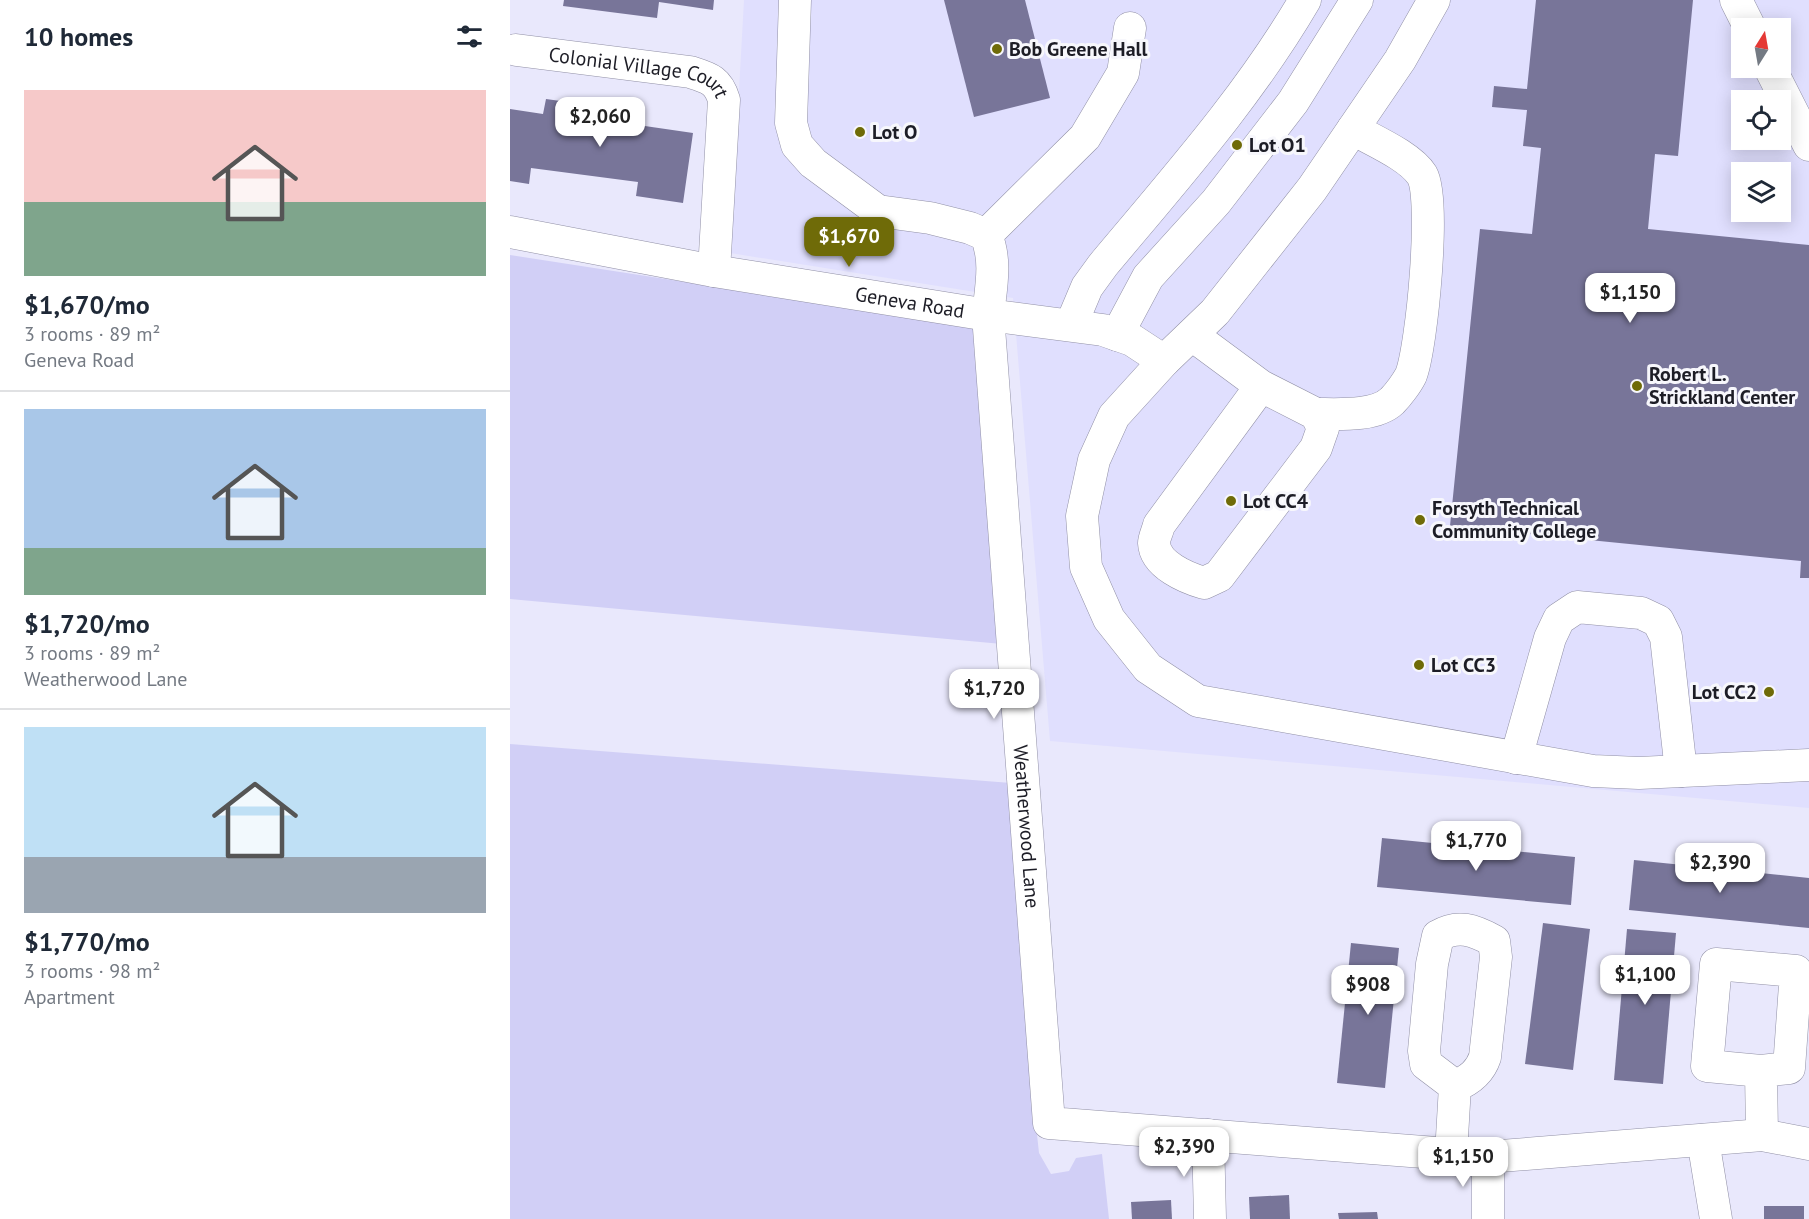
<!DOCTYPE html>
<meta charset="utf-8">
<style>
:root{--surface:#fff;--page:#f6f6f7;--text:#1f2937;--muted:#747a83;--line:#e0e1e3;--accent:#6f6b08}
body{margin:0;font-family:"PT Sans",sans-serif;background:var(--page);color:var(--text);height:100vh;display:flex;flex-direction:column;font-size:22px;white-space:nowrap}
*{box-sizing:border-box;margin:0}
p{font-size:20px;color:var(--muted)}
.icon{flex:none;width:33px;height:33px;fill:none;stroke:currentColor;stroke-width:2;stroke-linecap:round;stroke-linejoin:round}
.map{position:relative;flex:1;overflow:hidden}
.panel{display:flex;flex-direction:column;background:var(--surface);width:510px}
.panel>*{flex:none}
.needle{width:39px;rotate:11deg}
.tools{position:absolute;left:1221px;top:18px;display:grid;gap:12px}
.tools a{display:grid;place-items:center;width:60px;height:60px;border-radius:0px;background:var(--surface);box-shadow:0 3px 15px #0003;font-size:30px}
.price{position:absolute;translate:-50% -51px;padding:0 14px;border-radius:12px;background:#fff;color:#222;font-size:20px;line-height:39px;filter:drop-shadow(0 2px 3px #0008)}
.price::after{content:'';position:absolute;left:50%;top:36px;width:18px;height:14px;margin-left:-9px;background:inherit;clip-path:polygon(0 0,100% 0,50% 100%)}
.price.on{background:var(--accent);color:#fff}
ul{padding:0;list-style:none}
li{display:grid;align-content:center;gap:12px;height:318px;padding:0 24px}
li+li{border-top:2px solid var(--line)}
li span{display:grid;place-items:center;height:186px;border-radius:0px;color:#555}
li>.icon{margin-inline-start:auto}
span .icon{width:108px;height:108px;fill:#fffc;stroke-width:1}
li b{font-size:26px}
h2{display:flex;justify-content:space-between;align-items:center;height:72px;padding:0 24px;font-size:26px}
main{display:flex;flex:1;min-height:0}
.map>svg:first-child{display:block}
.built{fill:#e0dffe;fill-rule:evenodd}
.green{fill:#d1cff6}
.building{fill:#787599}
.lines{fill:none;stroke-linecap:round;stroke-linejoin:round}
.minor-casing{stroke:#9190a6;stroke-width:33}
.minor{stroke:#fff;stroke-width:32}
.poi-dot{fill:#6f6b08;stroke:#f7f7fc;stroke-width:2}
.labels{text-anchor:middle;dominant-baseline:central;stroke-width:6;stroke-linejoin:round;paint-order:stroke}
.poi-label{font-size:20px;font-weight:bold;fill:#1d1d26;stroke:#f7f7fc;text-anchor:start}
.street-label{font-size:20px;fill:#1d1d26;stroke:#f7f7fc}
</style>
<main>
<section class="panel">
<h2>10 homes<svg class="icon" aria-label="filters" viewBox="0 0 24 24"><path d="M4 7h16M4 17h16"/><circle cx="9" cy="7" r="2"/><circle cx="15" cy="17" r="2"/></svg></h2>
<ul>
<li><span style="background:linear-gradient(#f6c9c9 60%,#7fa58c 0)"><svg class="icon" aria-label="home" viewBox="0 0 24 24"><path d="M3 11l9-7 9 7M6 9v11h12V9"/></svg></span><div><b>$1,670/mo</b><p>3 rooms · 89 m²</p><p>Geneva Road</p></div></li>
<li><span style="background:linear-gradient(#a9c7e8 75%,#7fa58c 0)"><svg class="icon" aria-label="home" viewBox="0 0 24 24"><path d="M3 11l9-7 9 7M6 9v11h12V9"/></svg></span><div><b>$1,720/mo</b><p>3 rooms · 89 m²</p><p>Weatherwood Lane</p></div></li>
<li><span style="background:linear-gradient(#bfe0f5 70%,#9aa5b1 0)"><svg class="icon" aria-label="home" viewBox="0 0 24 24"><path d="M3 11l9-7 9 7M6 9v11h12V9"/></svg></span><div><b>$1,770/mo</b><p>3 rooms · 98 m²</p><p>Apartment</p></div></li>
</ul>
</section>
<div class="map">
<svg width="1299" height="1219" viewBox="0 0 1299 1219">
<rect width="100%" height="100%" fill="#e9e8fc"/>
<path class="built" d="M234 0H1299V808L540 741 503 298 220 253ZM1232 28H1270V68H1232ZM1232 100H1270V140H1232ZM1232 172H1270V212H1232Z"/>
<g class="green">
<path d="M0 255 466 327 492 644 0 599Z"/>
<path d="M0 744 501 783 519 1061 529 1153 541 1174 559 1171 566 1158 592 1154 599 1219H0Z"/>
</g>
<g class="building">
<path d="M54 0H204L203 10 149 2 147 18 53 6Z"/>
<path d="M434 0H515L540 98 464 117Z"/>
<path d="M1026 0H1183L1168 156 1145 154 1138 229 1299 245V578H1290L1291 561 940 526 970 229 1022 234 1031 148 1013 146 1017 110 982 107 984 86 1017 89Z"/>
<path d="M36 99 130 112 128 125 183 133 173 203 126 196 128 182 21 168 19 184 0 181V109L33 114Z"/>
<path d="M872 838 1065 857 1061 905 867 887Z"/>
<path d="M1124 860 1299 878V928L1119 910Z"/>
<path d="M1033 923 1080 929 1063 1070 1015 1064Z"/>
<path d="M1117 929 1166 933 1153 1084 1104 1080Z"/>
<path d="M841 943 889 948 875 1088 827 1083Z"/>
<path d="M779 1195 780 1219H740L739 1197Z"/>
<path d="M661 1200 662 1219H622L621 1202Z"/>
<rect x="1254" y="1206" width="40" height="13"/>
<path d="M867 1212 868 1219H829L828 1213Z"/>
</g>
<g class="lines">
<g class="minor-casing">
<g id="minor">
<path id="s1" d="M285 0 281 123 287 145 303 163 368 211 420 218 460 228 476 235C487 261 481 287 478 315L539 1123 978 1157 1252 1135 1299 1144"/>
<path d="M924 0 890 60 802 189 705 312 654 361 604 416 584 460 572 516 576 567 599 619 638 668 688 701 1083 771 1129 773 1299 765"/>
<path d="M1226 0 1240 28"/>
<path id="s2" d="M6 50 180 72C199 78 208 80 214 100L204 271"/>
<path d="M1260 68 1299 145"/>
<path id="s3" d="M0 232 204 271 478 315 593 330 622 340 654 361"/>
<path d="M476 235 575 137 613 73 620 28"/>
<path d="M561 325 577 287 593 265C664 180 739 96 795 0"/>
<path d="M607 335 638 277 706 202 783 102 847 0"/>
<path d="M682 335 751 386 806 414 813 428 806 448 709 576 694 583C677 578 645 565 644 543 644 538 648 530 649 525L751 386"/>
<path d="M806 414C827 414 865 417 882 401 888 395 897 383 901 375 912 346 926 199 912 175 900 156 862 140 843 129"/>
<path d="M1006 758 1040 638 1049 619 1067 607 1131 613 1148 621 1156 637 1171 771"/>
<path d="M1251 1071 1279 1068 1286 971 1206 964 1197 1066 1251 1071 1252 1135"/>
<path d="M698 1135 700 1219"/>
<path d="M1193 1140 1206 1219"/>
<path d="M941 1154 945 1086 916 1064 914 1051 922 964 928 936C948 924 964 930 984 941L986 957 975 1057C970 1072 960 1080 945 1086"/>
<path d="M978 1219V1157"/>
</g>
</g>
<use href="#minor" class="minor"/>
</g>
<g class="poi-dot">
<circle cx="487" cy="49" r="6"/>
<circle cx="350" cy="132" r="6"/>
<circle cx="727" cy="145" r="6"/>
<circle cx="1127" cy="386" r="6"/>
<circle cx="721" cy="501" r="6"/>
<circle cx="910" cy="520" r="6"/>
<circle cx="909" cy="665" r="6"/>
<circle cx="1259" cy="692" r="6"/>
</g>
<g class="labels">
<g class="poi-label">
<text x="499" y="49">Bob Greene Hall</text>
<text x="362" y="132">Lot O</text>
<text x="739" y="145">Lot O1</text>
<text x="1139" y="374">Robert L.<tspan x="1139" dy="23">Strickland Center</tspan></text>
<text x="733" y="501">Lot CC4</text>
<text x="922" y="508">Forsyth Technical<tspan x="922" dy="23">Community College</tspan></text>
<text x="921" y="665">Lot CC3</text>
<text x="1247" y="692" text-anchor="end">Lot CC2</text>
</g>
<g class="street-label">
<text stroke="none"><textPath href="#s2" startOffset="126">Colonial Village Court</textPath></text>
<text stroke="none"><textPath href="#s3" startOffset="406">Geneva Road</textPath></text>
<text stroke="none"><textPath href="#s1" startOffset="956">Weatherwood Lane</textPath></text>
</g>
</g>
</svg>
<div class="tools">
<a><svg class="needle" viewBox="-14 -14 28 28"><path d="M0-13l5 13h-10z" fill="#e53935"/><path d="M0 13l5-13h-10z" fill="#747a83"/></svg></a>
<a><svg class="icon" aria-label="locate" viewBox="0 0 24 24"><circle cx="12" cy="12" r="6"/><path d="M12 2v4M12 18v4M2 12h4M18 12h4"/></svg></a>
<a><svg class="icon" aria-label="layers" viewBox="0 0 24 24"><path d="M12 4l9 5-9 5-9-5zM3 14l9 5 9-5"/></svg></a>
</div>
<b class="price" style="left:90px;top:148px">$2,060</b>
<b class="price on" style="left:339px;top:268px">$1,670</b>
<b class="price" style="left:1120px;top:324px">$1,150</b>
<b class="price" style="left:484px;top:720px">$1,720</b>
<b class="price" style="left:966px;top:872px">$1,770</b>
<b class="price" style="left:1210px;top:894px">$2,390</b>
<b class="price" style="left:1135px;top:1006px">$1,100</b>
<b class="price" style="left:858px;top:1016px">$908</b>
<b class="price" style="left:674px;top:1178px">$2,390</b>
<b class="price" style="left:953px;top:1188px">$1,150</b>
</div>
</main>
